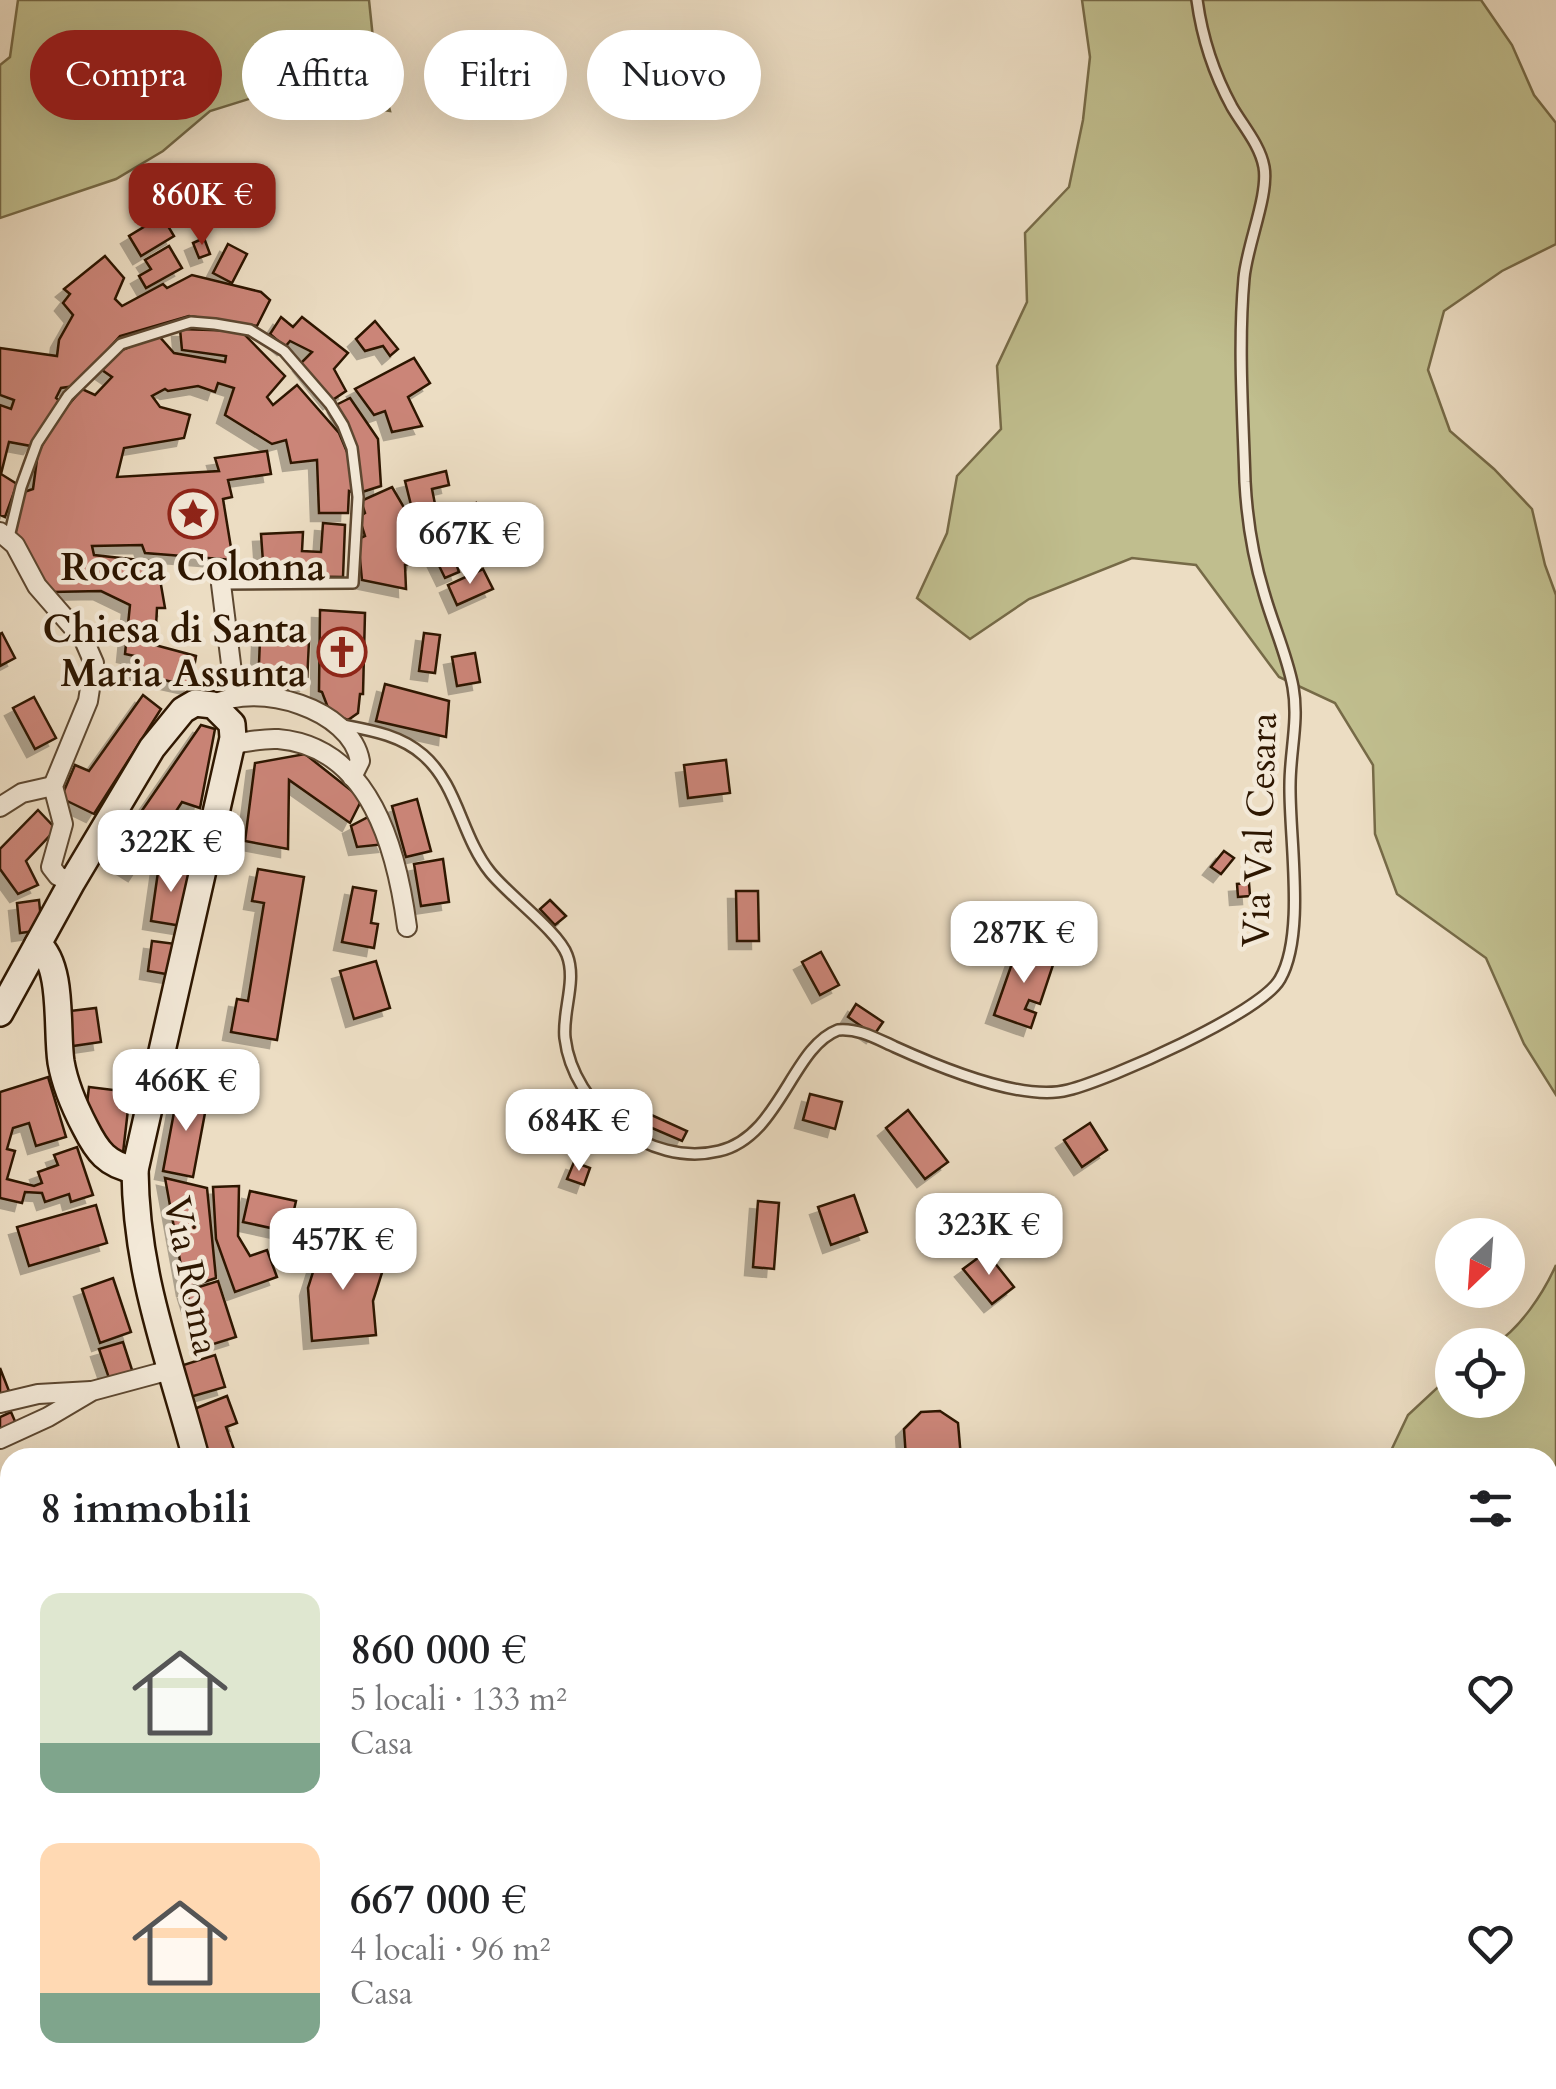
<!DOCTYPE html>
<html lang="it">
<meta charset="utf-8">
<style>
:root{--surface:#fff;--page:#f6f6f6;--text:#202124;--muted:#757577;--accent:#8f2418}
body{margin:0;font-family:Cardo,serif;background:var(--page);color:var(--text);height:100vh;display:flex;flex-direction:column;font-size:38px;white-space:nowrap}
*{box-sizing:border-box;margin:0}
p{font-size:32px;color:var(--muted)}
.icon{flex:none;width:55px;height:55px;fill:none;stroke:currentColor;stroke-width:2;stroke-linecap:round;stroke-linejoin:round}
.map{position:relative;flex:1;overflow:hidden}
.details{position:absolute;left:0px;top:1448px;width:1558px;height:642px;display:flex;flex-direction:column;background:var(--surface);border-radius:30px 30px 0 0;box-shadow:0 10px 40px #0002}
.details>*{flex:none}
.banner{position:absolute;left:30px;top:30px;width:1000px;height:90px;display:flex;gap:20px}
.needle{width:65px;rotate:205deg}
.fabs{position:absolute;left:1435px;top:1218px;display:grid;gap:20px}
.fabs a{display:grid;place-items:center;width:90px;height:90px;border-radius:50%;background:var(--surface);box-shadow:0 10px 40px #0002;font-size:50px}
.price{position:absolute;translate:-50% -85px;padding:0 22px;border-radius:20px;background:#fff;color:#222;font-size:32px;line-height:65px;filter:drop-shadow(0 2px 5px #0008)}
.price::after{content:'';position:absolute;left:50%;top:60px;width:30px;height:22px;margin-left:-15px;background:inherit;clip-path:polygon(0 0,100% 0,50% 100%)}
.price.selected{background:var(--accent);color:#fff}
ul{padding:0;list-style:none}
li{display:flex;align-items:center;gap:30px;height:250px;padding:0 40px}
li span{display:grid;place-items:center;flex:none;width:280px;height:200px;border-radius:20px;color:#555}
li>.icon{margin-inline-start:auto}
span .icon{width:120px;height:120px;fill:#fffc;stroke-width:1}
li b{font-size:42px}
h2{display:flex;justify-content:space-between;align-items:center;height:120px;padding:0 40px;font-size:42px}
.tag{padding:0 35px;border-radius:45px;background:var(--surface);box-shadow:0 10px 40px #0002;font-size:35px;line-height:90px}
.tag.selected{background:var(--accent);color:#fff}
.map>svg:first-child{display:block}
.green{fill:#c0be8e;stroke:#766a47;stroke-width:2.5}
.building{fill:#cb8578;stroke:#2d1600;stroke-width:2.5;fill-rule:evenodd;filter:url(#shadow)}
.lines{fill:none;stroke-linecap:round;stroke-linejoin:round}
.lane-casing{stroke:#5d4831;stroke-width:14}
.street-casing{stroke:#5d4831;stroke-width:22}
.secondary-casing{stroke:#2d1600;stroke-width:30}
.primary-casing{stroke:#2d1600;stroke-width:35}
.lane{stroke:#f3e9d8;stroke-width:9}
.street{stroke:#f3e9d8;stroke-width:18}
.secondary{stroke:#f3e9d8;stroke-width:25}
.primary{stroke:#ecddc3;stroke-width:30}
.labels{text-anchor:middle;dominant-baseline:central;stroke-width:9;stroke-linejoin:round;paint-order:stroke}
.poi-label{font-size:38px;font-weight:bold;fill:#2d1600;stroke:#f3e9d8}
.street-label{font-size:38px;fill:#2d1600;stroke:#f3e9d8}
</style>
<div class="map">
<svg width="1556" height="2089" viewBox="0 0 1556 2089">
<defs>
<filter id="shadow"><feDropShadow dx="-8" dy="8" stdDeviation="0" flood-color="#0004"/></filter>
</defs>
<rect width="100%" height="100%" fill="#ecddc3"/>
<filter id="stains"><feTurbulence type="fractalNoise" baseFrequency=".002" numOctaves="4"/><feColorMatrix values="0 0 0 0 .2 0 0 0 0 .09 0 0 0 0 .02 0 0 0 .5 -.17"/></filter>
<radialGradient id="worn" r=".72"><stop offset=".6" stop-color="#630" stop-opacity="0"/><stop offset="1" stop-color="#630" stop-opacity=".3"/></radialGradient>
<g class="green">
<path d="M18 0H369L374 48 390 111 268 93 210 111 163 151 116 179 0 218V65L10 57Z"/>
<path d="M1082 0H1481L1512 45 1534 95 1556 123V244L1502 271 1444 311 1428 370 1450 431 1494 469 1532 509 1545 565 1556 595V1095L1524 1044 1486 958 1397 894 1375 834 1373 765 1335 703 1279 677 1196 565 1132 558 1029 599 970 639 917 598 947 533 957 476 1001 429 997 366 1027 302 1025 233 1069 187 1083 120 1090 57Z"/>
<path d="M1556 1265V1595L1548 1603V1458L1388 1457 1408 1415 1452 1374V1400H1508V1345H1494C1521 1327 1543 1294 1556 1265Z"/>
<path d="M0 1917 10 1920V2080H113L112 2089H0Z"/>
</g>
<g class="building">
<path d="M162 216 174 236 141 256 129 236Z"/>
<path d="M204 238 210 254 199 258 193 243Z"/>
<path d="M228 244 247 254 232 283 213 273Z"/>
<path d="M169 246 182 268 146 288 139 276 151 269 145 260Z"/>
<path d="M105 256 124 278 115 299 122 306 163 284 167 288 192 275 261 292 270 300 257 326 189 316 120 336 75 386 61 388 56 398 61 402 31 446 9 442 1 474 17 484 5 517 0 515V405L11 409 14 400 0 395V348L57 356 59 340 73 315 63 303 70 294 64 289Z"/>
<path d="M281 317 293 327 302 317 348 353 334 369 346 391 331 401 301 363 312 352 290 341 285 347 270 334Z"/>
<path d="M375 321 398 349 390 356 383 346 365 351 356 339Z"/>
<path d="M180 329 241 331 285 376 267 397 273 405 297 385 339 433 350 459 352 492 349 491 348 513H319L317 460 291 463 286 440 272 444 225 415 234 388 218 383 215 392 198 386 168 391 165 389 152 396 160 407 190 415 184 438 124 448 117 477 219 471 215 458 267 451 271 474 228 480 232 497 223 499 233 560 145 553 142 545 92 546 94 555 157 562 165 608H157L155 645 196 656 191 686 132 673 135 656 125 654 130 605 101 591 52 592 15 535 24 492 33 489 38 452 59 416 82 389 95 395 112 377 102 370 122 350 158 335 174 353 225 362 226 356 182 350ZM200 509 201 528 182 529 181 510Z"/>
<path d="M414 358 430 383 408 397 422 426 392 432 385 411 374 415 355 389Z"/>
<path d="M350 398 378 439 381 486 362 492 356 445 336 405Z"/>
<path d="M446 471 449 485 432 489 435 504 412 509 405 481Z"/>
<path d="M392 487 406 511 401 514 405 523 434 509 439 520 476 503 483 524 471 529 479 548 454 557 459 572 445 578 425 537 418 539 414 562 405 565 406 589 362 580 358 539 365 536 359 517 365 513 361 501Z"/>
<path d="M323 523 345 525 343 577 264 576 261 534 303 532 302 551 321 552Z"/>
<path d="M483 569 493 589 457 605 448 585Z"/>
<path d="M320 610 365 613 363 694H360L358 713 348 720 330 713 322 692 319 691Z"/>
<path d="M2 633 15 658 0 666V634Z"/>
<path d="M424 633 440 635 435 673 419 671Z"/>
<path d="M260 639 309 641 307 683 291 682V690L258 688Z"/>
<path d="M475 653 480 682 457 686 452 657Z"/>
<path d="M385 684 449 701 446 737 376 721Z"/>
<path d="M143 695 161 709 94 814 61 798 75 765 89 771Z"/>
<path d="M34 697 56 738 35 749 13 708Z"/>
<path d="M201 725 215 729 200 808 182 802 136 873 110 857Z"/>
<path d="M305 754 362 799 350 823 289 780 288 849 245 841 255 763Z"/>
<path d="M726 760 730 793 688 798 684 765Z"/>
<path d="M417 799 431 851 406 857 392 806Z"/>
<path d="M38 810 56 829 26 861 38 885 18 894 0 869V849Z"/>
<path d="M372 815 386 844 357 847 351 826Z"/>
<path d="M179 817 200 820 197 844 171 840 173 827 178 828Z"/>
<path d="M1224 851 1234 858 1221 874 1211 867Z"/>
<path d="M443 859 449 902 421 906 414 864Z"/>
<path d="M159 865 191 870 182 926 151 921Z"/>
<path d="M258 869 304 877 277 1040 231 1032 237 999 248 1001 264 903 252 901Z"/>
<path d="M1249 883 1250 896 1238 897 1237 884Z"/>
<path d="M353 887 376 891 371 923 378 924 374 948 342 942Z"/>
<path d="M736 891H758L759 941H737Z"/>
<path d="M39 900 42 930 20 933 17 903Z"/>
<path d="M550 900 566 916 555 925 540 909Z"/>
<path d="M152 941 176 944 172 975 148 971Z"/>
<path d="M1018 946 1055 959 1040 1004 1029 1000 1025 1009 1036 1013 1031 1028 994 1015Z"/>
<path d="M821 952 839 985 820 995 802 962Z"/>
<path d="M376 961 390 1008 354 1019 340 971Z"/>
<path d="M856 1004 883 1022 874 1035 848 1017Z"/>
<path d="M96 1008 101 1042 66 1047 61 1012Z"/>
<path d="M180 1052 207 1058 201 1086 174 1080Z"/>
<path d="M231 1059 257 1063 252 1091 227 1086Z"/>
<path d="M48 1077 66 1137 36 1146 29 1123 13 1128 7 1149 15 1151 7 1179 34 1186 42 1183 38 1172 58 1165 54 1155 77 1147 93 1195 71 1202 69 1194 45 1202 42 1193 25 1192 22 1203 0 1198V1092Z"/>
<path d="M89 1087 130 1092 123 1153 102 1150 85 1120Z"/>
<path d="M178 1091 208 1097 193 1177 163 1171Z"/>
<path d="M810 1094 842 1102 835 1129 803 1120Z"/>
<path d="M636 1108 687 1131 682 1141 631 1119Z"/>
<path d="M908 1110 948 1162 925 1179 886 1128Z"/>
<path d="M1090 1123 1107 1150 1082 1167 1064 1140Z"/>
<path d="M574 1162 590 1168 584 1185 567 1179Z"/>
<path d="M165 1178 207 1188 216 1278 185 1288Z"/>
<path d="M239 1186 238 1236 250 1256 267 1250 277 1277 235 1292 216 1239 213 1187Z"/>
<path d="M250 1191 296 1201 289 1232 243 1222Z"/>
<path d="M854 1195 867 1232 831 1245 818 1207Z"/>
<path d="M758 1201 779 1203 774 1269 753 1267Z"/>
<path d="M96 1205 107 1243 29 1266 17 1227Z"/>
<path d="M323 1240 386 1260 373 1301 376 1335 312 1341 308 1288Z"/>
<path d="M986 1252 1014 1287 992 1304 963 1269Z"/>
<path d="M113 1278 131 1332 100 1343 82 1289Z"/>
<path d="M218 1281 236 1337 204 1347 186 1291Z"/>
<path d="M123 1342 133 1373 110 1381 99 1349Z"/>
<path d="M215 1355 225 1387 183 1399 174 1368Z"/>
<path d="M0 1368 9 1391 0 1395Z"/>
<path d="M227 1396 237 1423 226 1427 237 1458H207L189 1411Z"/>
<path d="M940 1411 958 1423 961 1458H906L904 1429 921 1412Z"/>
<path d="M11 1412 17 1426 0 1433V1417Z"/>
<path d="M1556 1698V1774L1548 1783V1706Z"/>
<path d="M0 1954 10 1957V1970L0 1968Z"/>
<path d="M0 1976 10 1978 6 1993 0 1992Z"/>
<path d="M53 2080H58L83 2087 51 2089Z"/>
<path d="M252 2080H284L282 2089 251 2083Z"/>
<path d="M330 2080H365L375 2089H337Z"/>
<path d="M508 2080H546L547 2082 535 2089H496Z"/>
<path d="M685 2080H734L739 2089H679L676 2084Z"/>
<path d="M885 2080H916L922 2089H874Z"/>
<path d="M942 2080H991L973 2089H946Z"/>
<path d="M1104 2080H1152L1154 2083 1144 2089H1092Z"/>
<path d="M1160 2080H1182L1187 2089H1166Z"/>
<path d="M1260 2080H1283L1264 2088Z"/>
<path d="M296 2081 329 2089H294Z"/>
</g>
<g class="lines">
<g class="lane-casing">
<g id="lane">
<path d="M9 537 21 487 37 443 68 396 121 344 191 322 215 324 250 330 284 351 330 404 343 425 352 448 358 497 353 583 221 584"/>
<path d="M338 724C368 730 399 734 423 755 458 785 461 836 490 872 508 895 558 931 567 955 577 981 562 1012 565 1038 573 1107 649 1168 719 1151 780 1137 792 1047 838 1030 859 1028 877 1039 895 1047 939 1067 1023 1102 1068 1090 1109 1080 1261 1013 1280 979 1306 934 1289 837 1290 785 1290 751 1299 721 1293 687 1287 655 1273 625 1264 593 1253 557 1247 519 1245 482 1243 415 1238 345 1244 278 1247 245 1269 195 1264 167 1260 145 1243 126 1232 107 1214 74 1202 37 1197 0"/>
</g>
</g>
<g class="street-casing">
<g id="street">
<path d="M0 532 15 545 37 586 84 640 94 663 88 701 53 786 63 824 51 867 58 876 72 882"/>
<path d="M221 584 235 696"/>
<path d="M213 705C258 681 351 709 360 761L352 777"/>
<path d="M232 744C247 742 263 738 278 739 371 747 397 851 407 927"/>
<path d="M0 807 22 793 53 786"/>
<path d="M0 1403 38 1394 91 1391"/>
<path d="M0 1439 48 1417 92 1391 170 1370"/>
<path d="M1548 1867 1556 1868"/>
<path d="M209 2080 241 2089"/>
<path d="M466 2080 476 2089"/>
</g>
</g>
<g class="secondary-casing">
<g id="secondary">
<path d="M38 944C64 967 56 1028 61 1062 65 1085 74 1106 85 1127 97 1151 107 1165 135 1170"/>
<path d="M0 1013 72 882 152 748 183 710 195 703 213 705 232 724 233 738 135 1170C136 1276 169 1357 196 1458"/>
<path d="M439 2080 449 2089"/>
</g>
</g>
<g class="primary-casing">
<g id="primary">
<path d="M1548 1828 1556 1820"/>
<path d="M1050 2089 1062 2080"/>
</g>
</g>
<use href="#lane" class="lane"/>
<use href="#street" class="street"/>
<use href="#secondary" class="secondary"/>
<use href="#primary" class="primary"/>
</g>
<defs>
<g id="sight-ring" transform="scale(2.5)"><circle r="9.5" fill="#f3e9d8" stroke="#8f2418" stroke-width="1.5"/><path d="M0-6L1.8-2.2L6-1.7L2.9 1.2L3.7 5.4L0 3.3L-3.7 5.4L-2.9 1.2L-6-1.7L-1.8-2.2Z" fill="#8f2418"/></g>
<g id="church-ring" transform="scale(2.5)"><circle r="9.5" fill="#f3e9d8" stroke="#8f2418" stroke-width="1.5"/><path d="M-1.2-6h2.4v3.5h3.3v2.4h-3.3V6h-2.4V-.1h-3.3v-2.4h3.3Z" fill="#8f2418"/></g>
</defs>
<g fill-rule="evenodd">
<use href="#sight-ring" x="193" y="514"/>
<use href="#church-ring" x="342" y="652"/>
</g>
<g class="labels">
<g class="poi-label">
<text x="193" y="568">Rocca Colonna</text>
<text x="307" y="630" text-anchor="end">Chiesa di Santa<tspan x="307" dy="44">Maria Assunta</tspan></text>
</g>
<g class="street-label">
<text transform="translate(1260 830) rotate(-88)">Via Val Cesara</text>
<text transform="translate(191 1276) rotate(79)">Via Roma</text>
</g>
</g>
<rect width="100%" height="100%" filter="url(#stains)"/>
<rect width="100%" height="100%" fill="url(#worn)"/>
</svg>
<div class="fabs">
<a><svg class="needle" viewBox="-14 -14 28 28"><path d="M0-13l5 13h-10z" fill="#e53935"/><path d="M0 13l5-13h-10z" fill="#757577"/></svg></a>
<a><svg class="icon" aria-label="locate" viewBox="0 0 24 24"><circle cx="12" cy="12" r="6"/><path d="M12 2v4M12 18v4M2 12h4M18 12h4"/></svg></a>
</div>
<b class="price selected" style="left:202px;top:248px">860K €</b>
<b class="price" style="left:470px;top:587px">667K €</b>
<b class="price" style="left:171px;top:895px">322K €</b>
<b class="price" style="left:1024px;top:986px">287K €</b>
<b class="price" style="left:186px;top:1134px">466K €</b>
<b class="price" style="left:579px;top:1174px">684K €</b>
<b class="price" style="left:989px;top:1278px">323K €</b>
<b class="price" style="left:343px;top:1293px">457K €</b>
<div class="banner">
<a class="tag selected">Compra</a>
<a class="tag">Affitta</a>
<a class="tag">Filtri</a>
<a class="tag">Nuovo</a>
</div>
<section class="details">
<h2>8 immobili<svg class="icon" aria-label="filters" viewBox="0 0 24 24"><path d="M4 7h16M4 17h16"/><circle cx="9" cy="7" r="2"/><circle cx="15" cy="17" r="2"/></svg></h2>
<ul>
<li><span style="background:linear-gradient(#dfe7d0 75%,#7fa58c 0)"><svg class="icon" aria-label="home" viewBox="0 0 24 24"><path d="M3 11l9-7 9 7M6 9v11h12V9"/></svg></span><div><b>860 000 €</b><p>5 locali · 133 m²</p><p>Casa</p></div><svg class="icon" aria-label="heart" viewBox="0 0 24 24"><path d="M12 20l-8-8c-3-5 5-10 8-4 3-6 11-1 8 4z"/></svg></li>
<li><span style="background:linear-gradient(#ffd9b3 75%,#7fa58c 0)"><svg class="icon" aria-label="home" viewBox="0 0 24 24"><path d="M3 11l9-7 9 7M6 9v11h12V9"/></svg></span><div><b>667 000 €</b><p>4 locali · 96 m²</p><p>Casa</p></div><svg class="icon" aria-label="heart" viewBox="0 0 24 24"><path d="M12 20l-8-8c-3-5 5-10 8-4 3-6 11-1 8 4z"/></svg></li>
</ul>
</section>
</div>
